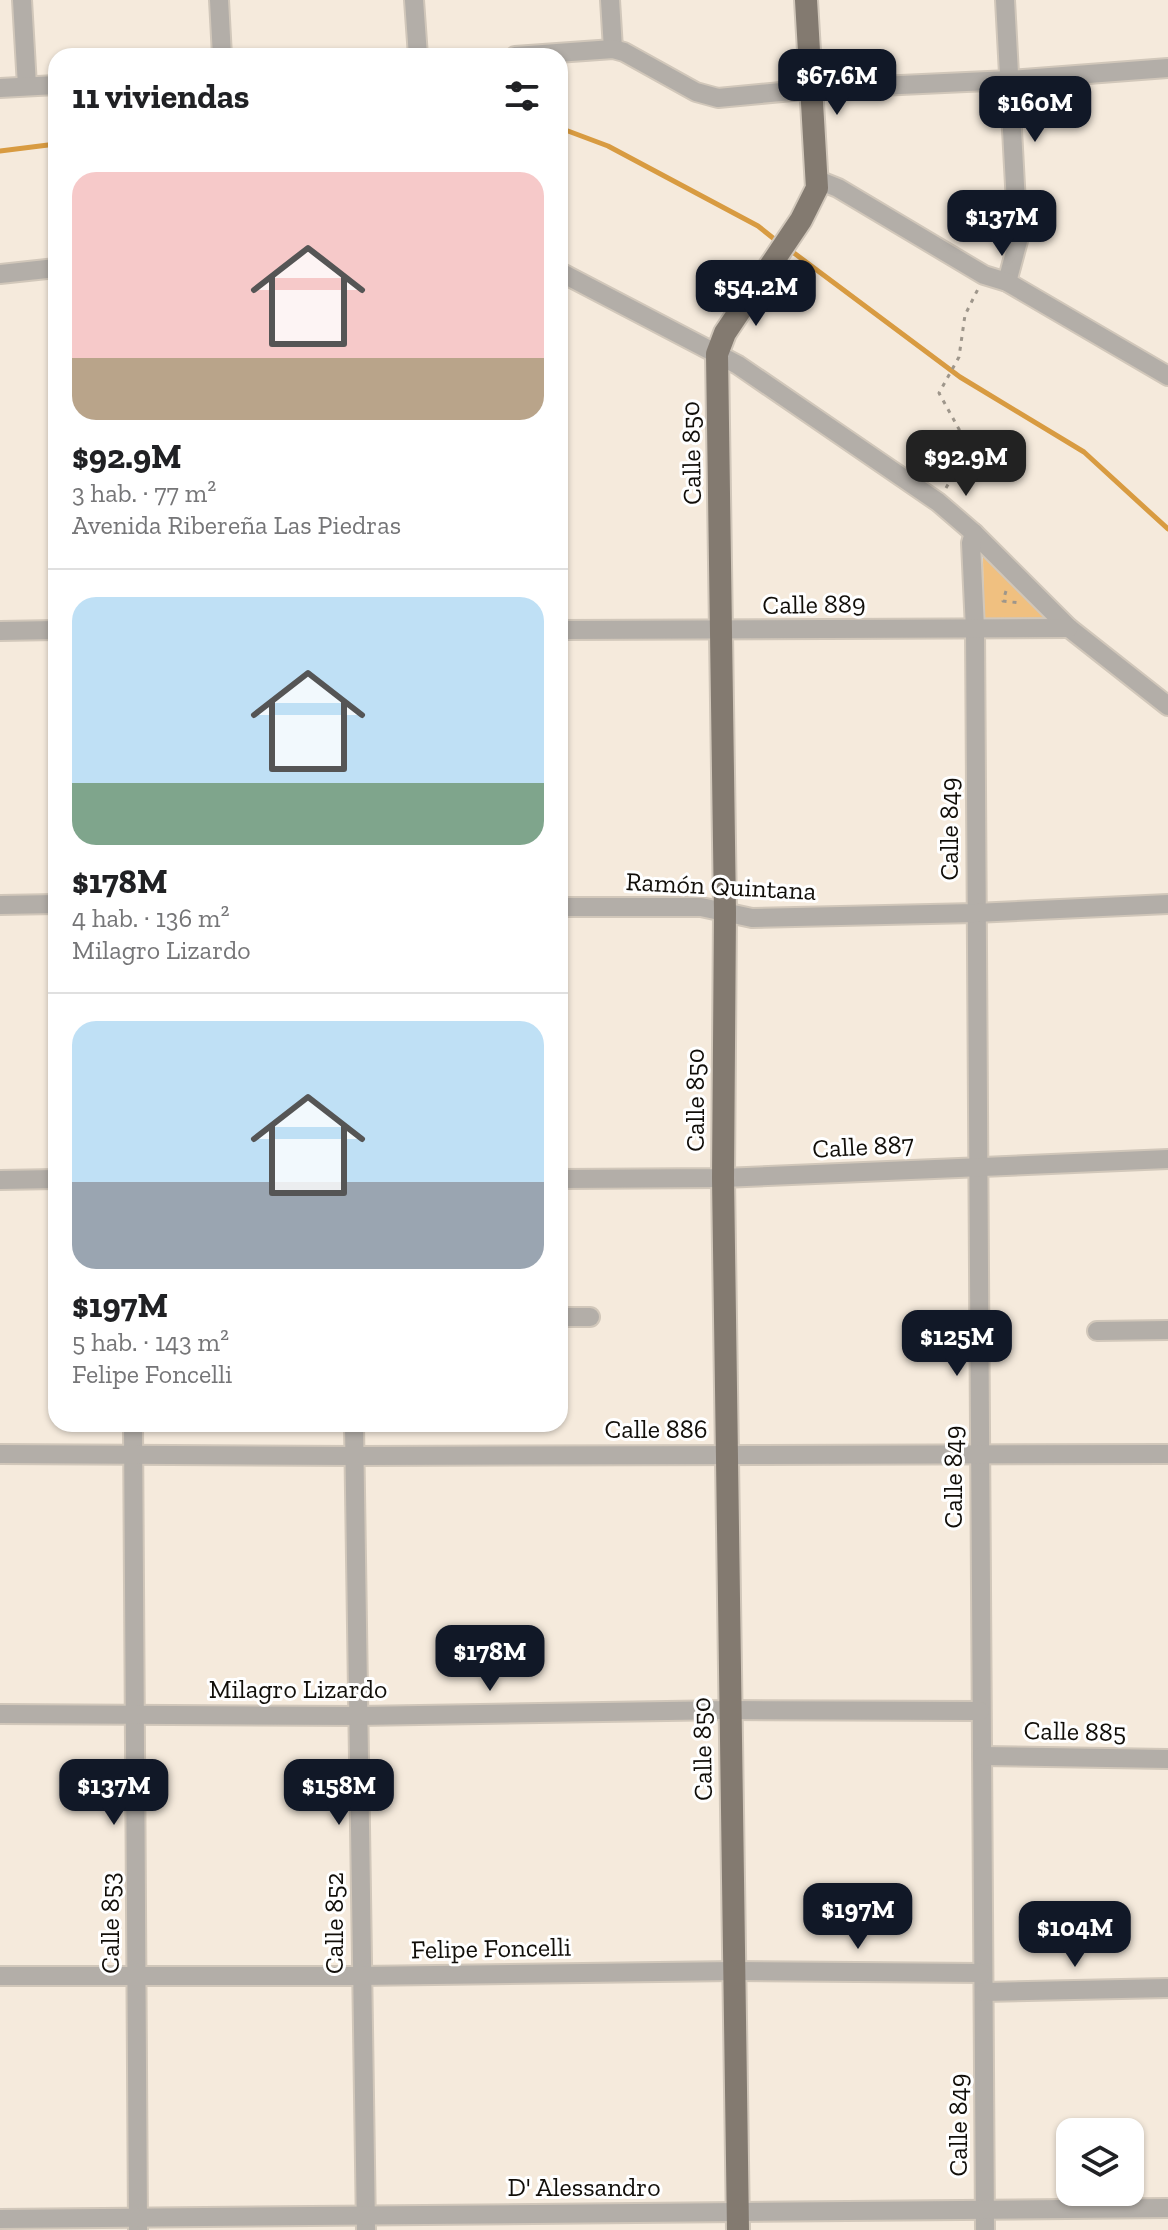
<!DOCTYPE html>
<html lang="es">
<meta charset="utf-8">
<style>
:root{--surface:#fff;--page:#f2f2f2;--text:#202124;--muted:#757577;--line:#e0e0e0;--accent:#111827}
body{margin:0;font-family:"Zilla Slab",serif;background:var(--page);color:var(--text);height:100vh;display:flex;flex-direction:column;font-size:30px;white-space:nowrap}
*{box-sizing:border-box;margin:0}
p{font-size:26px;color:var(--muted)}
.icon{flex:none;width:44px;height:44px;fill:none;stroke:currentColor;stroke-width:2;stroke-linecap:round;stroke-linejoin:round}
.map{position:relative;flex:1;overflow:hidden}
.drawer{position:absolute;left:48px;top:48px;width:520px;height:1384px;display:flex;flex-direction:column;background:var(--surface);border-radius:24px;box-shadow:0 2px 6px #0004}
.drawer>*{flex:none}
.fabs{position:absolute;left:1056px;top:2118px;display:grid;gap:16px}
.fabs a{display:grid;place-items:center;width:88px;height:88px;border-radius:16px;background:var(--surface);box-shadow:0 2px 6px #0004;font-size:40px}
.price{position:absolute;translate:-50% -68px;padding:0 18px;border-radius:16px;background:var(--accent);color:#fff;font-size:26px;line-height:52px;filter:drop-shadow(0 2px 4px #0008)}
.price::after{content:'';position:absolute;left:50%;top:48px;width:24px;height:18px;margin-left:-12px;background:inherit;clip-path:polygon(0 0,100% 0,50% 100%)}
.price.selected{background:#222;color:#fff}
ul{padding:0;list-style:none}
li{display:grid;align-content:center;gap:16px;height:424px;padding:0 24px}
li+li{border-top:2px solid var(--line)}
li span{display:grid;place-items:center;height:248px;border-radius:24px;color:#555}
li>.icon{margin-inline-start:auto}
span .icon{width:144px;height:144px;fill:#fffc;stroke-width:1}
li b{font-size:34px}
h2{display:flex;justify-content:space-between;align-items:center;height:96px;padding:0 24px;font-size:34px}
.map>svg:first-child{display:block}
.green{fill:#f0c080}
.lines{fill:none;stroke-linecap:round;stroke-linejoin:round}
.stream{stroke:#d89b41;stroke-width:5}
.minor-casing{stroke:#d1c7ba;stroke-width:22}
.major-casing{stroke:#d1c7ba;stroke-width:26}
.path{stroke:#9e968b;stroke-width:3;stroke-dasharray:4 6;stroke-linecap:butt}
.minor{stroke:#b3aea8;stroke-width:18}
.major{stroke:#837a70;stroke-width:22}
.labels{text-anchor:middle;dominant-baseline:central;stroke-width:6;stroke-linejoin:round;paint-order:stroke}
.street-label{font-size:26px;fill:#110e09;stroke:#fff}
</style>
<div class="map">
<svg width="1168" height="2230" viewBox="0 0 1168 2230">
<rect width="100%" height="100%" fill="#f5eadc"/>
<path class="green" d="M988 555 1053 622H984L983 557Z"/>
<g class="lines">
<g class="stream">
<path d="M560 128 608 146 758 226 778 242"/>
<path d="M0 151 56 144"/>
<path d="M790 250 960 377 1084 452 1168 529"/>
</g>
<g class="minor-casing">
<g id="minor">
<path d="M22 0 27 86"/>
<path d="M219 0 222 56"/>
<path d="M414 0 418 56"/>
<path d="M610 0 613 49"/>
<path d="M1005 0 1018 241 1007 282"/>
<path d="M515 56 613 49 624 52 696 92 718 98 813 89 1010 80 1168 68"/>
<path d="M0 88 56 85"/>
<path d="M818 180 838 188 984 275 1007 282 1168 376"/>
<path d="M560 272 738 365 938 502 974 533 1069 628 1168 706"/>
<path d="M0 274 56 268"/>
<path d="M974 533 971 543 975 629 985 2230"/>
<path d="M560 630 1069 628"/>
<path d="M0 631 56 630"/>
<path d="M0 905 56 904"/>
<path d="M560 907H701L752 918 975 913 1168 904"/>
<path d="M560 1179 723 1178 1168 1159"/>
<path d="M0 1180 56 1179"/>
<path d="M560 1317H590"/>
<path d="M1097 1331 1168 1330"/>
<path d="M133 1424 138 2229"/>
<path d="M354 1424 366 2230"/>
<path d="M0 1454 355 1456 1168 1454"/>
<path d="M0 1714 359 1716 730 1710 980 1711"/>
<path d="M982 1756 1168 1759"/>
<path d="M0 1976H360L734 1971 982 1973"/>
<path d="M984 1992 1168 1988"/>
<path d="M0 2219 1168 2208"/>
</g>
</g>
<g class="major-casing">
<path id="major" d="M738 2230 723 1178 725 912 717 354 725 333 801 220 817 188 806 0"/>
</g>
<g class="path">
<path d="M946 488 972 442 960 431 939 393 959 357 965 315 978 289"/>
<path d="M1006 591 1003 601 1020 603"/>
</g>
<use href="#minor" class="minor"/>
<use href="#major" class="major"/>
</g>
<g class="labels">
<g class="street-label">
<text transform="translate(691 453) rotate(-91)">Calle 850</text>
<text transform="translate(814 604) rotate(-1)">Calle 889</text>
<text transform="translate(949 829) rotate(-90)">Calle 849</text>
<text transform="translate(721 886) rotate(3)">Ramón Quintana</text>
<text transform="translate(695 1100) rotate(-90)">Calle 850</text>
<text transform="translate(863 1146) rotate(-3)">Calle 887</text>
<text x="656" y="1429">Calle 886</text>
<text transform="translate(953 1477) rotate(-90)">Calle 849</text>
<text x="298" y="1689">Milagro Lizardo</text>
<text transform="translate(1075 1731) rotate(1)">Calle 885</text>
<text transform="translate(702 1749) rotate(-91)">Calle 850</text>
<text transform="translate(110 1923) rotate(-90)">Calle 853</text>
<text transform="translate(334 1923) rotate(-90)">Calle 852</text>
<text transform="translate(491 1948) rotate(-1)">Felipe Foncelli</text>
<text transform="translate(958 2125) rotate(-90)">Calle 849</text>
<text x="584" y="2187">D' Alessandro</text>
</g>
</g>
</svg>
<div class="fabs">
<a><svg class="icon" aria-label="layers" viewBox="0 0 24 24"><path d="M12 4l9 5-9 5-9-5zM3 14l9 5 9-5"/></svg></a>
</div>
<b class="price" style="left:837px;top:117px">$67.6M</b>
<b class="price" style="left:1035px;top:144px">$160M</b>
<b class="price" style="left:1002px;top:258px">$137M</b>
<b class="price" style="left:756px;top:328px">$54.2M</b>
<b class="price selected" style="left:966px;top:498px">$92.9M</b>
<b class="price" style="left:957px;top:1378px">$125M</b>
<b class="price" style="left:490px;top:1693px">$178M</b>
<b class="price" style="left:114px;top:1827px">$137M</b>
<b class="price" style="left:339px;top:1827px">$158M</b>
<b class="price" style="left:858px;top:1951px">$197M</b>
<b class="price" style="left:1075px;top:1969px">$104M</b>
<section class="drawer">
<h2>11 viviendas<svg class="icon" aria-label="filters" viewBox="0 0 24 24"><path d="M4 7h16M4 17h16"/><circle cx="9" cy="7" r="2"/><circle cx="15" cy="17" r="2"/></svg></h2>
<ul>
<li><span style="background:linear-gradient(#f6c9c9 75%,#b9a48a 0)"><svg class="icon" aria-label="home" viewBox="0 0 24 24"><path d="M3 11l9-7 9 7M6 9v11h12V9"/></svg></span><div><b>$92.9M</b><p>3 hab. · 77 m²</p><p>Avenida Ribereña Las Piedras</p></div></li>
<li><span style="background:linear-gradient(#bfe0f5 75%,#7fa58c 0)"><svg class="icon" aria-label="home" viewBox="0 0 24 24"><path d="M3 11l9-7 9 7M6 9v11h12V9"/></svg></span><div><b>$178M</b><p>4 hab. · 136 m²</p><p>Milagro Lizardo</p></div></li>
<li><span style="background:linear-gradient(#bfe0f5 65%,#9aa5b1 0)"><svg class="icon" aria-label="home" viewBox="0 0 24 24"><path d="M3 11l9-7 9 7M6 9v11h12V9"/></svg></span><div><b>$197M</b><p>5 hab. · 143 m²</p><p>Felipe Foncelli</p></div></li>
</ul>
</section>
</div>
